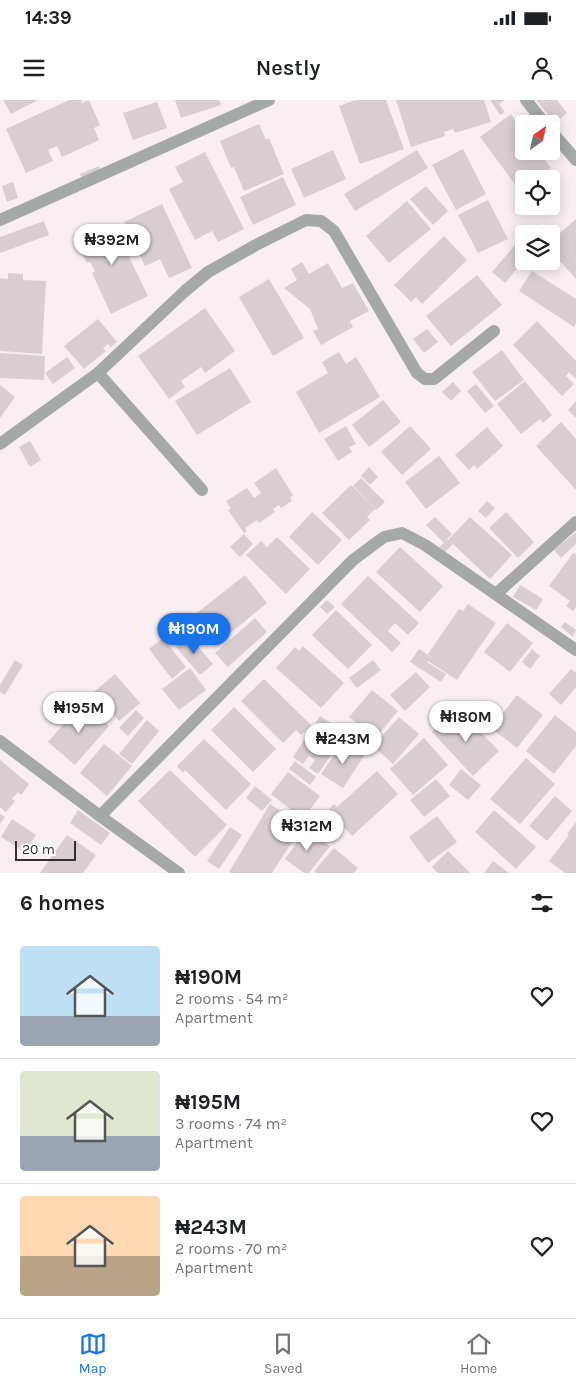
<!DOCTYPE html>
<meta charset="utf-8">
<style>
:root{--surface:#fff;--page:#f6f6f6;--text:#202124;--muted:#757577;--line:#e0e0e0;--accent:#1a73e8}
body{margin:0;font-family:Karla,sans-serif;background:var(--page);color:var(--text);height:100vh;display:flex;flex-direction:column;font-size:19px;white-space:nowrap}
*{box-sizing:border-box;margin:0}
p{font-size:16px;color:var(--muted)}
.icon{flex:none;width:28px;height:28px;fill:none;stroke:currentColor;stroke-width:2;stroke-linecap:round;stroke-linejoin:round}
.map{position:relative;height:773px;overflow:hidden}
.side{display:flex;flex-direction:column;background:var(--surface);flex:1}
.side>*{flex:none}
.needle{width:32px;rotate:34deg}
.controls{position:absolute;left:515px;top:15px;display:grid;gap:10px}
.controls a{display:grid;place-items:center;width:45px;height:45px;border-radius:5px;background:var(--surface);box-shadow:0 2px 12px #0003;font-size:25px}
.scale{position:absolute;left:15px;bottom:12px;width:61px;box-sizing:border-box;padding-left:5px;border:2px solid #343032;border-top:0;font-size:14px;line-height:18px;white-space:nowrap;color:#343032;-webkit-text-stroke:4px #fff;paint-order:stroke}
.price{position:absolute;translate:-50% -42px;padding:0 11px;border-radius:18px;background:#fff;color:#222;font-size:16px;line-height:32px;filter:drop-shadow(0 1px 2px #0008)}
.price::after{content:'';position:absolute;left:50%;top:30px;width:15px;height:11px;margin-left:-8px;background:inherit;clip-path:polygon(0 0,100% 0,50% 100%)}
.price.current{background:var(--accent);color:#fff}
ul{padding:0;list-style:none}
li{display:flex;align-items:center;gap:15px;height:125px;padding:0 20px}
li+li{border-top:1px solid var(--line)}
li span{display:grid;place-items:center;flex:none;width:140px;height:100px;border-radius:5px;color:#555}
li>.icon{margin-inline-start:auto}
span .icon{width:60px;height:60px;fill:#fffc;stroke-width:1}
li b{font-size:21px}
h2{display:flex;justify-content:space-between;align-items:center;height:60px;padding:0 20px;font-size:21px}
.status{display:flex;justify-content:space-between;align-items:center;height:35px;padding:0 25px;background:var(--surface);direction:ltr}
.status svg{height:14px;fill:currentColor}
header{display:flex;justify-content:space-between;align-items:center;height:65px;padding:0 20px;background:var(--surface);font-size:22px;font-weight:600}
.tab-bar{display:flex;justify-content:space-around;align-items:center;height:70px;border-top:1px solid var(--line);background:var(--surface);font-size:14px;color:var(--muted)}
.tab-bar a{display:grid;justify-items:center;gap:2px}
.tab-bar .current{color:var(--accent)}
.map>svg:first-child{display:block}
.building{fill:#d8ced2}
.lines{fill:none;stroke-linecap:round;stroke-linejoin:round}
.minor{stroke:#a4a8a7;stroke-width:12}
</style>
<div class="status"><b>14:39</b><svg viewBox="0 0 49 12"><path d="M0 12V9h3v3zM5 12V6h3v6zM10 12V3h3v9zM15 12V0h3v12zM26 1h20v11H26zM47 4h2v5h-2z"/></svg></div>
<header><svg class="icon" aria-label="menu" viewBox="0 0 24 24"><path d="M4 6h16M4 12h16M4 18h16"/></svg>Nestly<svg class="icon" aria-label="person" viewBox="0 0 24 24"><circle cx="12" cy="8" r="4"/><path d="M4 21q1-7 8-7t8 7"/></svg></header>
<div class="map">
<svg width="576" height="773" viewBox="0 0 576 773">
<rect width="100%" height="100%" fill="#f9eff3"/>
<g class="building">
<path d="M3 0H38L11 14Z"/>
<path d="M69 0H81L82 3 89 0 100 25 94 28 99 40 62 57 57 46 48 50 53 61 26 73 6 29Z"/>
<path d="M175 0H219L221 5 181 18Z"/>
<path d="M356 0H386L404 49 360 64 339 6Z"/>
<path d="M396 0H484L491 22 455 33 453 29 444 32 445 36 411 47Z"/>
<path d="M490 0H505L499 4 505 12 500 15Z"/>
<path d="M536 0H557L567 13 555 23Z"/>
<path d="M157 2 167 28 133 40 123 13Z"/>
<path d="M511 14 524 32V51H538L551 68 537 79H524V88L520 91 480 37Z"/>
<path d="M259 24 266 40 269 38 284 74 244 91 234 67 231 68 220 41Z"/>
<path d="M463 49 486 94 456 110 432 65Z"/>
<path d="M333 50 346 79 304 98 291 69Z"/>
<path d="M417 50 428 68 355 111 344 94Z"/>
<path d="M205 52 244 129 218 142 212 131 195 140 169 89 183 82 175 67Z"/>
<path d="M99 66 102 73 83 81 80 74Z"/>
<path d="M283 77 296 105 253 125 240 97Z"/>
<path d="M13 82 18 98 7 102 2 86Z"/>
<path d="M426 86 448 111 433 125 410 99Z"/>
<path d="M488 100 508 139 478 153 458 115Z"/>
<path d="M407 101 431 129 389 163 366 136Z"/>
<path d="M162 104 192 168 169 178 160 159 145 166 124 122Z"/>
<path d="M576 119V179L551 151V141Z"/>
<path d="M44 121 49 135 0 153V137Z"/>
<path d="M97 124 101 132 118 124 132 155 129 157 148 196 111 214 92 173 95 171 90 162 87 163 73 135Z"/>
<path d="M537 124 548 134H529Z"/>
<path d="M444 136 467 160 422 204 416 197 411 202 394 185Z"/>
<path d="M520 139 524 141V161L505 183 492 172Z"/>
<path d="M302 162 309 174 328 163 342 188 353 183 369 211 350 221 353 227 321 245 313 231 318 229 310 209 284 188 297 180 291 169Z"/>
<path d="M532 171 576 199V223L574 227 519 191Z"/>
<path d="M8 173 23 174V180L46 181 42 254 0 251V178L8 179Z"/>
<path d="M477 175 502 205 451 246 426 216Z"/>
<path d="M269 179 304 238 273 256 239 197Z"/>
<path d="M205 208 235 251 205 273 201 267 181 281 185 287 169 299 138 256Z"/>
<path d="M98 219 117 242 111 247 108 244 103 248 106 251 84 269 64 246Z"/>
<path d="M537 221 576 261V279L569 272 566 276 574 284 562 296 513 245Z"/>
<path d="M427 229 438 242 424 253 413 239Z"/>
<path d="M502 250 524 280 495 301 472 272Z"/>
<path d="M339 252 346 264 356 257 380 297 319 333 296 292 328 273 322 262Z"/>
<path d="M0 253 45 256 44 280 0 278Z"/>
<path d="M67 257 75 268 53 284 45 273Z"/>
<path d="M230 268 251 302 197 335 175 301Z"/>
<path d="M525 281 552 315 543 323 540 319 521 334 497 304Z"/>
<path d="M453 282 461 291 451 301 442 292Z"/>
<path d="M476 284 494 306 485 313 467 291Z"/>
<path d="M0 285 15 297 0 318Z"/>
<path d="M383 300 401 322 369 347 352 325Z"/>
<path d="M576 301V318L568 310Z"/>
<path d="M561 322 576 339V390L536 346Z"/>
<path d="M346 326 356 344 349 347 352 352 338 361 324 339Z"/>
<path d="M410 326 431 349 402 375 381 352Z"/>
<path d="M487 327 503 346 477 369 474 365 469 370 455 355Z"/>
<path d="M30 341 41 360 30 367 19 347Z"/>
<path d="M439 356 460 383 426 409 405 382Z"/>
<path d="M369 367 378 377 370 385 361 376Z"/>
<path d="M276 368 293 395 290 398 292 401 281 408 279 405 273 409 275 412 259 423 257 420 245 428 247 431 244 433 228 410 231 408 226 401 247 388 254 398 261 393 254 383Z"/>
<path d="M361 378 385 402 376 410 353 386Z"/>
<path d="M351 385 375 409 367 417 370 420 349 440 322 413Z"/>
<path d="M487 401 495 408 486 418 478 411Z"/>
<path d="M312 412 342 440 318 465 289 437Z"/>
<path d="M506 412 534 442 518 458 489 428Z"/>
<path d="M435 417 452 434 447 439 448 440 470 417 512 455 490 479 453 444 445 452 439 447 444 443 426 425Z"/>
<path d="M576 432V444L561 458 554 450Z"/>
<path d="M244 434 253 444 240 457 230 447Z"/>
<path d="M277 437 310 469 286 494 246 455 261 441 267 447Z"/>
<path d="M400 447 443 486 420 512 376 472Z"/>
<path d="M573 453 576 454V507L573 511 566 506 570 501 549 486Z"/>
<path d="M245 475 267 503 216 545 193 516Z"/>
<path d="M368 476 419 523 408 535 395 523 388 531 401 543 392 552 341 504Z"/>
<path d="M520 485 543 499 536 510 513 497Z"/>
<path d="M327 500 335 507 327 514 320 507Z"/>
<path d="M468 504 496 523 457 580 428 561 427 562 446 574 441 582 410 562 419 549 433 558 428 554 459 509 463 511Z"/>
<path d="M336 510 372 545 348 569 312 535Z"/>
<path d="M255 518 267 532 228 567 215 553Z"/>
<path d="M565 522 576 530 573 537 561 527Z"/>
<path d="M507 523 533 543 510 572 484 552Z"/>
<path d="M189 536 213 564 200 575 176 547Z"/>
<path d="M163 538 186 567 172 579 149 549Z"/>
<path d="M303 546 344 583 321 608 276 568 295 547 299 551Z"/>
<path d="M532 549 540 556 530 569 522 562Z"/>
<path d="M15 560 23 565 5 595 0 592V585Z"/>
<path d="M373 560 381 570 357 588 349 578Z"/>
<path d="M190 568 206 590 179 610 162 589Z"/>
<path d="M571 569 576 573V587L561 605 549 594Z"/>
<path d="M416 572 430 587 405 611 390 595Z"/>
<path d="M115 574 140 603 119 621 94 592Z"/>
<path d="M264 579 311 625 301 635 296 630 283 643 241 601Z"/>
<path d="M372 590 398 611 373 641 362 631 364 629 349 617Z"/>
<path d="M517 595 543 615 517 648 491 628Z"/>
<path d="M82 603 109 626 75 665 48 642Z"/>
<path d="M234 607 276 649 253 672 211 630Z"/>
<path d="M457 608 499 651 473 676 432 632 442 622 450 630 457 624 449 616Z"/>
<path d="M136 610 144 618 128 636 119 628Z"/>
<path d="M555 615 576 632V646L554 674 526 651Z"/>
<path d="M320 616 346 633 318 674 309 668 315 660 309 656 303 664 293 657Z"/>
<path d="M399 617 419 634 393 664 373 646Z"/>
<path d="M147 620 159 631 132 664 119 654Z"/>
<path d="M424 638 448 665 413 695 390 669Z"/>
<path d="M204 639 251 684 226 710 185 670 183 673 177 666Z"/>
<path d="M343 642 364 656 343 688 321 674Z"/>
<path d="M104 644 132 666 107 696 80 673Z"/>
<path d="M526 658 555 684 520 724 490 699Z"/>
<path d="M0 660 29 684 21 695 18 692 12 699 15 701 6 712 0 707Z"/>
<path d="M295 661 316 677 310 685 289 669Z"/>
<path d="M461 669 481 685 468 700 449 685Z"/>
<path d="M170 670 227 725 195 757 138 701Z"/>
<path d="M377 671 398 694 352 736 328 710 334 704 337 707Z"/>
<path d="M288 672 320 696 303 719 271 694Z"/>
<path d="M436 679 450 696 424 717 410 700Z"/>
<path d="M255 686 272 700 262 711 246 698Z"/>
<path d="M555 696 572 711 547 741 529 726Z"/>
<path d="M270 704 303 725 272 773H231L229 772Z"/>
<path d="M78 710 110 733 101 745 70 723Z"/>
<path d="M494 710 536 747 516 769 475 732Z"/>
<path d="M0 714 5 717 0 724Z"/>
<path d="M437 716 457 742 428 763 409 737Z"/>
<path d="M12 719 36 735 25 752 1 737Z"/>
<path d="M576 722V773H565L549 761 569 735 567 734Z"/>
<path d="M230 727 242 735 219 769 207 761Z"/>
<path d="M307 729 330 746 309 773H304L285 759Z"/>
<path d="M67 735 96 755 83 773H40Z"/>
<path d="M334 748 358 768 354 773H316L314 771Z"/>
<path d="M448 751 470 773H438L432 767Z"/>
<path d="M493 761 509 773H484Z"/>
</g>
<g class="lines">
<g class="minor">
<path d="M526 0 545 24"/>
<path d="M551 31 576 60"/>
<path d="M0 120 269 0"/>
<path d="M98 273 202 390"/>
<path d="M0 344 98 273 185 191 208 172 256 145 306 120 321 121 334 131 417 273 425 279H434L494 231"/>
<path d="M496 494 576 422"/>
<path d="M0 641 100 716 179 773"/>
<path d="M100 716 353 460 384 437 402 433 425 445 576 550"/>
</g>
</g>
</svg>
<div class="controls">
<a><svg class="needle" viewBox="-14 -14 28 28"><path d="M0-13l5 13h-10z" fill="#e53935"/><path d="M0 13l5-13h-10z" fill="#757577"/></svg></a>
<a><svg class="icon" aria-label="locate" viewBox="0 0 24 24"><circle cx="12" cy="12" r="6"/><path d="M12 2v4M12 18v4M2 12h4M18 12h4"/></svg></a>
<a><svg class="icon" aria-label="layers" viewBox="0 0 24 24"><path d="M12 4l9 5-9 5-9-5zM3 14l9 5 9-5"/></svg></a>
</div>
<div class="scale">20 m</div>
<b class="price" style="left:112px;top:166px">₦392M</b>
<b class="price current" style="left:194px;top:555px">₦190M</b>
<b class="price" style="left:79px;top:634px">₦195M</b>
<b class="price" style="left:466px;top:643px">₦180M</b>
<b class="price" style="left:343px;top:665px">₦243M</b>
<b class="price" style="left:307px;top:752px">₦312M</b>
</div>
<section class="side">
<h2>6 homes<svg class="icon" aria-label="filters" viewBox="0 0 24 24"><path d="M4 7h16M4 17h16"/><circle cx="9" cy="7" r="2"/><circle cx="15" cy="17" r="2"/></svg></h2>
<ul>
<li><span style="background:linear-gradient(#bfe0f5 70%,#9aa5b1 0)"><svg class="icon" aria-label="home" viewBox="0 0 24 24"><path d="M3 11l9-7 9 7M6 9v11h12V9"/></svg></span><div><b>₦190M</b><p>2 rooms · 54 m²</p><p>Apartment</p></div><svg class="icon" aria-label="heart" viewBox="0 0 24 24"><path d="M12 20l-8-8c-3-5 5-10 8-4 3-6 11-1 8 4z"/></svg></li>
<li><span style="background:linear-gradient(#dfe7d0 65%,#9aa5b1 0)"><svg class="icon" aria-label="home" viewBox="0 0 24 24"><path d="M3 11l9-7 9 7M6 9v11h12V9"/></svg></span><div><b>₦195M</b><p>3 rooms · 74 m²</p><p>Apartment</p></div><svg class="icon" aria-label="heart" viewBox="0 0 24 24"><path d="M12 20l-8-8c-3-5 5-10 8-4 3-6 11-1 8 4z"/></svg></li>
<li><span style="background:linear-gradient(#ffd9b3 60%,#b9a48a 0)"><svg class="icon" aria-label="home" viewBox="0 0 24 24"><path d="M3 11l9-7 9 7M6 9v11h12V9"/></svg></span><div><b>₦243M</b><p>2 rooms · 70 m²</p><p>Apartment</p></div><svg class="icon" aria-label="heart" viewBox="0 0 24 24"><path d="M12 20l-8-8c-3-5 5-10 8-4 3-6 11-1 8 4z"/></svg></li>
</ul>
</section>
<nav class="tab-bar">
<a class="current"><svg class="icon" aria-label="map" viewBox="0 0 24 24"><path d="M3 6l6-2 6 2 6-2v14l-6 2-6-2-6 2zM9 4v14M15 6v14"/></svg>Map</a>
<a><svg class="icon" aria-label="saved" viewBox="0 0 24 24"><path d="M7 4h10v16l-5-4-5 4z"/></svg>Saved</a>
<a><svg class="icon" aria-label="home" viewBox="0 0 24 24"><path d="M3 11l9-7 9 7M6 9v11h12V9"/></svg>Home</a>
</nav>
